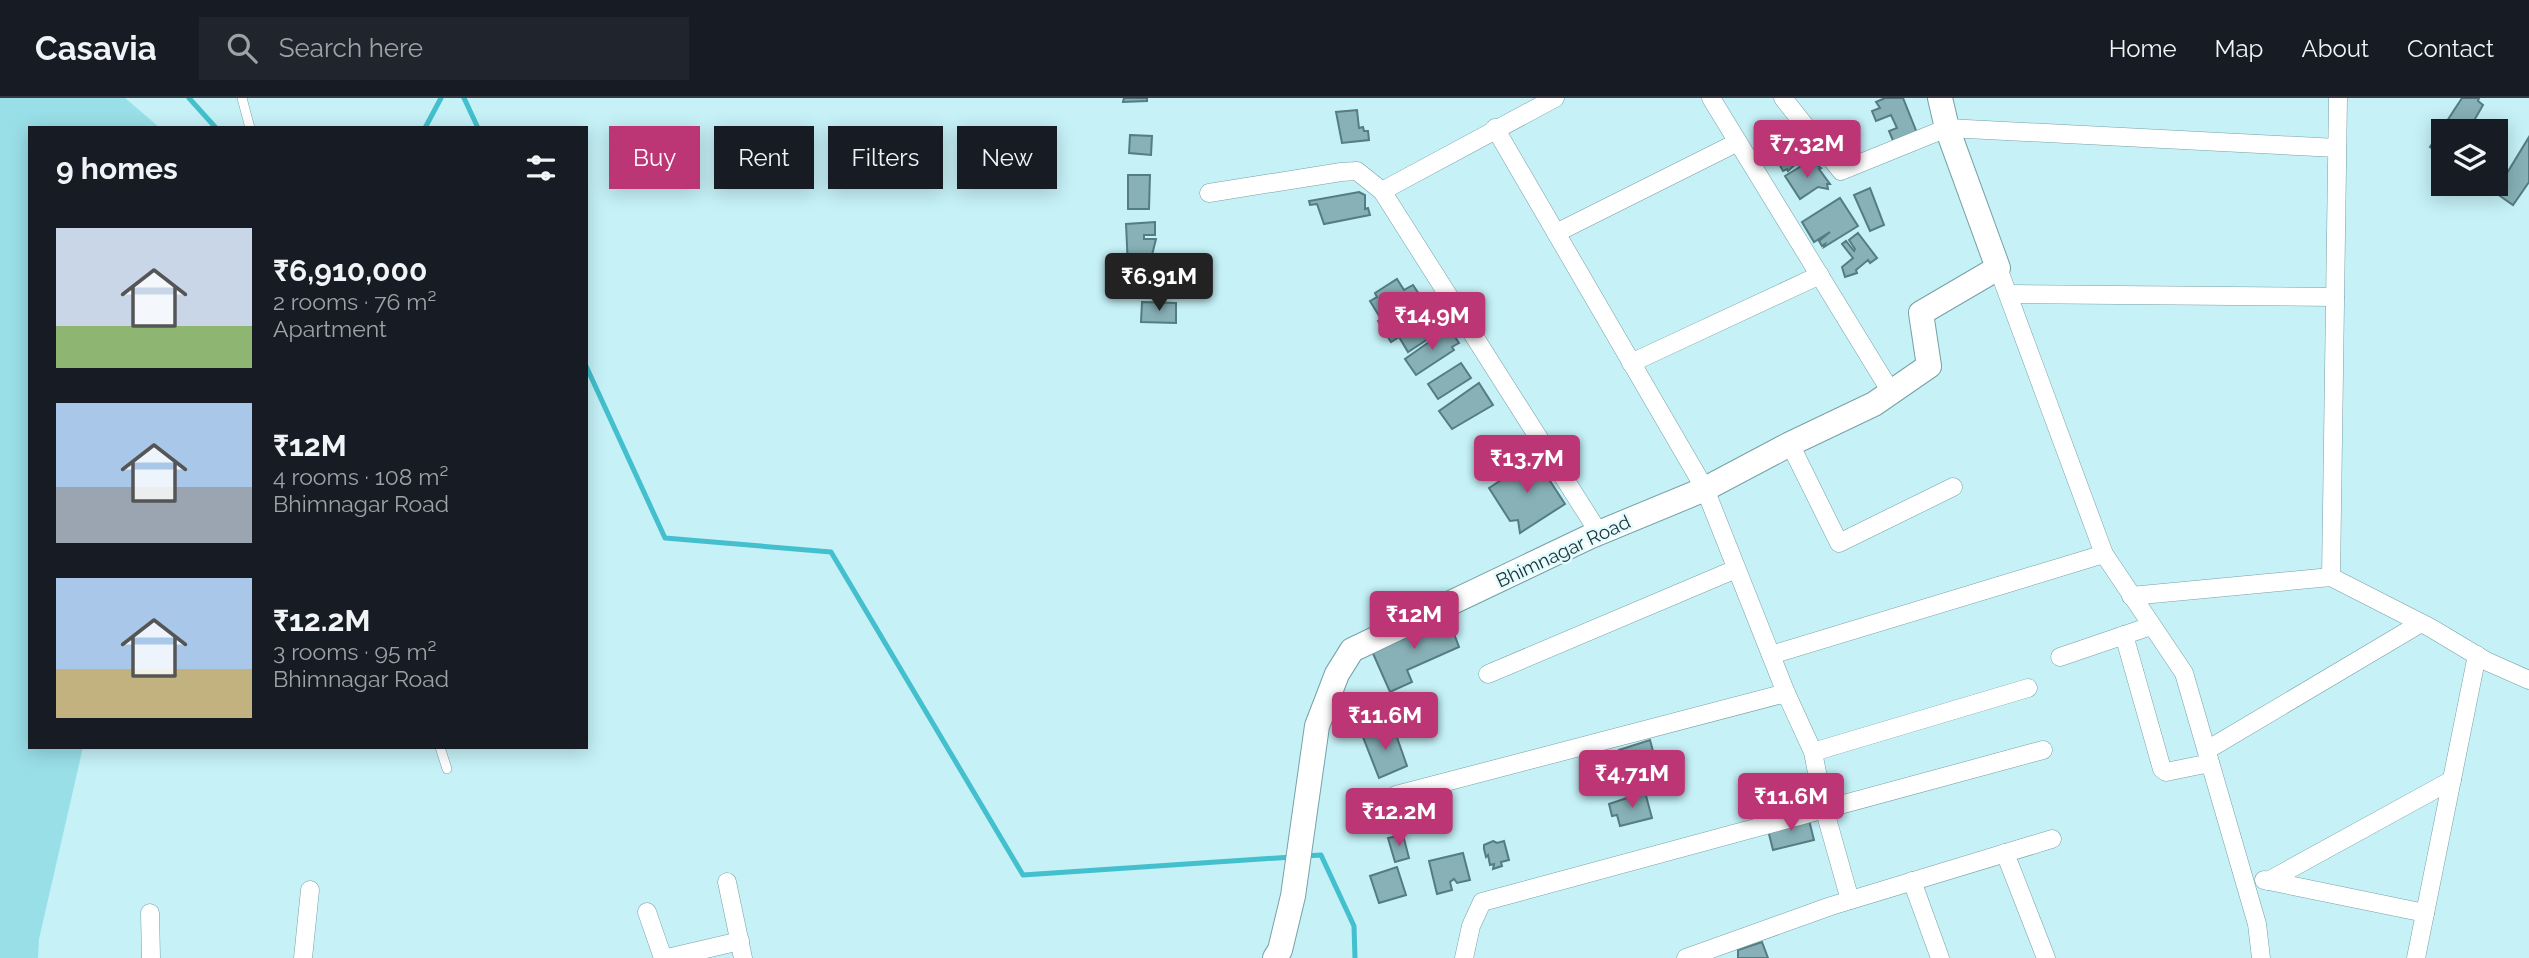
<!DOCTYPE html>
<meta charset="utf-8">
<style>
:root{--surface:#171b24;--page:#20242c;--text:#f1f3f6;--muted:#9ea1a6;--line:#363941;--accent:#bc3575}
body{margin:0;font-family:Raleway,sans-serif;background:var(--page);color:var(--text);height:100vh;display:flex;flex-direction:column;font-size:26px;white-space:nowrap}
*{box-sizing:border-box;margin:0}
p{font-size:23px;color:var(--muted)}
.icon{flex:none;width:38px;height:38px;fill:none;stroke:currentColor;stroke-width:2;stroke-linecap:round;stroke-linejoin:round}
.map{position:relative;flex:1;overflow:hidden}
.panel{position:absolute;left:28px;top:28px;width:560px;height:623px;display:flex;flex-direction:column;background:var(--surface);border-radius:0px;box-shadow:0 4px 18px #0003}
.panel>*{flex:none}
.banner{position:absolute;left:609px;top:28px;width:665px;height:63px;display:flex;gap:14px}
.tools{position:absolute;left:2431px;top:21px;display:grid;gap:14px}
.tools a{display:grid;place-items:center;width:77px;height:77px;border-radius:0px;background:var(--surface);box-shadow:0 4px 18px #0003;font-size:35px}
.price{position:absolute;translate:-50% -60px;padding:0 16px;border-radius:7px;background:var(--accent);color:#fff;font-size:23px;line-height:46px;filter:drop-shadow(0 2px 4px #0008)}
.price::after{content:'';position:absolute;left:50%;top:42px;width:21px;height:16px;margin-left:-10px;background:inherit;clip-path:polygon(0 0,100% 0,50% 100%)}
.price.current{background:#222;color:#fff}
ul{padding:0;list-style:none}
li{display:flex;align-items:center;gap:21px;height:175px;padding:0 28px}
li span{display:grid;place-items:center;flex:none;width:196px;height:140px;border-radius:0px;color:#555}
li>.icon{margin-inline-start:auto}
span .icon{width:84px;height:84px;fill:#fffc;stroke-width:1}
li b{font-size:30px}
h2{display:flex;justify-content:space-between;align-items:center;height:84px;padding:0 28px;font-size:30px}
.tag{padding:0 24px;border-radius:0px;background:var(--surface);box-shadow:0 4px 18px #0003;font-size:24px;line-height:63px}
.tag.current{background:var(--accent);color:#fff}
header{display:flex;align-items:center;gap:42px;box-sizing:border-box;height:98px;padding:0 35px;background:var(--surface);border-bottom:2px solid var(--line)}
header strong{font-size:33px}
nav{display:flex;gap:38px;margin-inline-start:auto;font-size:24px}
.search{width:490px;height:63px;background:var(--page);display:flex;align-items:center;gap:18px;box-sizing:border-box;padding:0 24px;border-radius:0px;color:var(--muted);font-size:26px}
.map>svg:first-child{display:block}
.green{fill:#99dfe8}
.lines{fill:none;stroke-linecap:round;stroke-linejoin:round}
.stream{stroke:#43bfcd;stroke-width:5}
.building{fill:#87b1b6;stroke:#547c82;stroke-width:2}
.lane-casing{stroke:#77a1a6;stroke-width:10}
.street-casing{stroke:#77a1a6;stroke-width:19}
.secondary-casing{stroke:#77a1a6;stroke-width:26}
.lane{stroke:#fff;stroke-width:9}
.street{stroke:#fff;stroke-width:18}
.secondary{stroke:#fff;stroke-width:24}
.labels{text-anchor:middle;dominant-baseline:central;stroke-width:5;stroke-linejoin:round;paint-order:stroke}
.street-label{font-size:19px;fill:#1e3032;stroke:#e1fbfe}
</style>
<header>
<strong>Casavia</strong>
<div class="search"><svg class="icon" aria-label="search" viewBox="0 0 24 24"><circle cx="10" cy="10" r="6"/><path d="M15 15l6 6"/></svg>Search here</div>
<nav><a>Home</a><a>Map</a><a>About</a><a>Contact</a></nav>
</header>
<div class="map">
<svg width="2529" height="860" viewBox="0 0 2529 860">
<rect width="100%" height="100%" fill="#c5f1f7"/>
<path class="green" d="M0 0H125L160 30H30V649H83L39 841 38 860H0Z"/>
<g class="lines">
<g class="stream">
<path d="M189 0 216 30"/>
<path d="M464 0 478 30"/>
<path d="M425 30 441 0"/>
<path d="M586 268 665 440 831 454 1023 777 1292 759"/>
<path d="M1305 758 1321 757 1354 828 1355 860"/>
</g>
</g>
<g class="building">
<path d="M1124 0H1147V3L1123 4Z"/>
<path d="M1885 0H1903L1917 35 1894 45 1889 33 1897 30 1891 17 1876 23 1872 13 1880 10 1876 4Z"/>
<path d="M2462 0H2479L2478 3 2483 7 2468 33H2443V58L2430 49Z"/>
<path d="M1357 12 1359 30 1363 29 1364 33H1368L1369 42 1342 45 1336 14Z"/>
<path d="M1793 30 1805 48 1806 47 1812 57 1804 62 1802 60 1788 73 1787 71 1783 73 1778 64 1783 61 1770 58 1766 51 1777 43 1781 48 1778 43 1780 41 1777 38 1784 34 1788 36V33Z"/>
<path d="M1130 37 1152 38 1151 57 1129 55Z"/>
<path d="M2529 39V84L2513 107 2483 86H2496V68L2507 75Z"/>
<path d="M1814 65 1821 70 1819 71 1830 86H1827L1828 91 1818 89 1800 101 1785 78 1803 67 1805 70Z"/>
<path d="M1128 77H1150L1149 111H1128Z"/>
<path d="M1870 90 1884 127 1870 133 1854 97Z"/>
<path d="M1359 94 1365 97V111L1368 110 1370 117 1324 126 1317 106 1310 107 1309 103Z"/>
<path d="M1840 100 1858 128 1824 149 1825 146 1822 148 1819 143 1830 134 1814 144 1802 124Z"/>
<path d="M1155 124V137H1144V141H1156L1150 165 1147 168 1128 169 1126 126Z"/>
<path d="M1858 135 1877 160 1870 165 1868 162 1856 172 1857 175 1845 179 1842 169 1853 160 1842 146 1846 143 1854 153 1855 151 1849 142Z"/>
<path d="M1397 181 1404 192 1413 187 1421 199 1428 195 1437 209 1428 234 1431 239 1408 254 1399 239 1391 244 1378 223 1381 221 1370 203 1377 199 1375 195Z"/>
<path d="M1142 204 1176 205V225L1141 224Z"/>
<path d="M1449 230 1459 245 1452 249 1454 252 1416 277 1405 261Z"/>
<path d="M1461 265 1471 280 1438 301 1428 286Z"/>
<path d="M1479 285 1493 307 1452 331 1439 313Z"/>
<path d="M1535 360 1565 406 1520 435 1518 422 1510 423 1489 390Z"/>
<path d="M1447 517 1459 549 1407 572 1412 584 1390 594 1371 551Z"/>
<path d="M1393 628 1407 668 1379 680 1363 639Z"/>
<path d="M1650 642 1660 679 1628 688 1619 652Z"/>
<path d="M1645 694 1652 720 1620 728 1617 717 1612 718 1609 706Z"/>
<path d="M1808 718 1814 742 1773 752 1767 728Z"/>
<path d="M1403 737 1409 760 1395 764 1388 740Z"/>
<path d="M1493 743 1497 745 1504 743 1509 762 1501 764 1502 768 1493 771 1494 766 1490 767 1488 757 1486 759 1484 751V747Z"/>
<path d="M1463 755 1470 782 1457 785 1454 781 1450 784 1452 792 1437 796 1429 763Z"/>
<path d="M1397 769 1406 797 1379 805 1370 778Z"/>
<path d="M1762 844 1768 860H1738V852Z"/>
</g>
<g class="lines">
<g class="lane-casing">
<g id="lane">
<path d="M242 0 250 30"/>
<path d="M440 649 447 671"/>
</g>
</g>
<g class="street-casing">
<g id="street">
<path d="M1711 0 1891 294"/>
<path d="M1783 0 1841 73 1947 30 2337 50"/>
<path d="M2338 0 2331 479 2431 530 2486 563 2529 582"/>
<path d="M1495 30 1705 391 1786 595 1813 654 1824 710 1850 802"/>
<path d="M1382 93 1555 0"/>
<path d="M1209 95 1341 74 1357 73 1382 93 1599 435"/>
<path d="M1556 135 1738 44"/>
<path d="M1998 170 2104 456 2184 575 2257 826 2261 860"/>
<path d="M2008 196 2335 199"/>
<path d="M1631 265 1820 177"/>
<path d="M1790 346 1839 445 1953 389"/>
<path d="M2131 498 2331 479"/>
<path d="M2124 537 2162 671 2166 674 2210 665"/>
<path d="M1771 557 2104 456"/>
<path d="M2060 559 2151 528"/>
<path d="M1488 576 1736 471"/>
<path d="M2207 652 2421 525"/>
<path d="M1813 654 2028 590"/>
<path d="M1396 697 1786 595"/>
<path d="M2005 755 2046 860"/>
<path d="M2264 782 2425 815"/>
<path d="M1912 783 1940 860"/>
<path d="M2268 783 2452 682"/>
<path d="M727 784 743 860"/>
<path d="M647 814 663 860"/>
<path d="M150 815 151 860"/>
<path d="M303 860 310 792"/>
<path d="M667 860 740 843"/>
<path d="M1464 860 1471 828 1482 804 2043 652"/>
<path d="M1686 860 1831 808 2052 741"/>
<path d="M2416 860 2477 557"/>
</g>
</g>
<g class="secondary-casing">
<path id="secondary" d="M1275 860 1280 852 1293 798 1317 628 1337 576 1352 552 1589 439 1705 391 1790 346 1874 306 1929 268 1921 215 1998 170 1947 30 1940 0"/>
</g>
<use href="#lane" class="lane"/>
<use href="#street" class="street"/>
<use href="#secondary" class="secondary"/>
</g>
<g class="labels">
<g class="street-label">
<text transform="translate(1563 453) rotate(-25)">Bhimnagar Road</text>
</g>
</g>
</svg>
<div class="tools">
<a><svg class="icon" aria-label="layers" viewBox="0 0 24 24"><path d="M12 4l9 5-9 5-9-5zM3 14l9 5 9-5"/></svg></a>
</div>
<b class="price" style="left:1807px;top:82px">₹7.32M</b>
<b class="price current" style="left:1159px;top:215px">₹6.91M</b>
<b class="price" style="left:1432px;top:254px">₹14.9M</b>
<b class="price" style="left:1527px;top:397px">₹13.7M</b>
<b class="price" style="left:1414px;top:553px">₹12M</b>
<b class="price" style="left:1385px;top:654px">₹11.6M</b>
<b class="price" style="left:1632px;top:712px">₹4.71M</b>
<b class="price" style="left:1791px;top:735px">₹11.6M</b>
<b class="price" style="left:1399px;top:750px">₹12.2M</b>
<div class="banner">
<a class="tag current">Buy</a>
<a class="tag">Rent</a>
<a class="tag">Filters</a>
<a class="tag">New</a>
</div>
<section class="panel">
<h2>9 homes<svg class="icon" aria-label="filters" viewBox="0 0 24 24"><path d="M4 7h16M4 17h16"/><circle cx="9" cy="7" r="2"/><circle cx="15" cy="17" r="2"/></svg></h2>
<ul>
<li><span style="background:linear-gradient(#c9d6e8 70%,#8fb573 0)"><svg class="icon" aria-label="home" viewBox="0 0 24 24"><path d="M3 11l9-7 9 7M6 9v11h12V9"/></svg></span><div><b>₹6,910,000</b><p>2 rooms · 76 m²</p><p>Apartment</p></div></li>
<li><span style="background:linear-gradient(#a9c7e8 60%,#9aa5b1 0)"><svg class="icon" aria-label="home" viewBox="0 0 24 24"><path d="M3 11l9-7 9 7M6 9v11h12V9"/></svg></span><div><b>₹12M</b><p>4 rooms · 108 m²</p><p>Bhimnagar Road</p></div></li>
<li><span style="background:linear-gradient(#a9c7e8 65%,#c2b280 0)"><svg class="icon" aria-label="home" viewBox="0 0 24 24"><path d="M3 11l9-7 9 7M6 9v11h12V9"/></svg></span><div><b>₹12.2M</b><p>3 rooms · 95 m²</p><p>Bhimnagar Road</p></div></li>
</ul>
</section>
</div>
